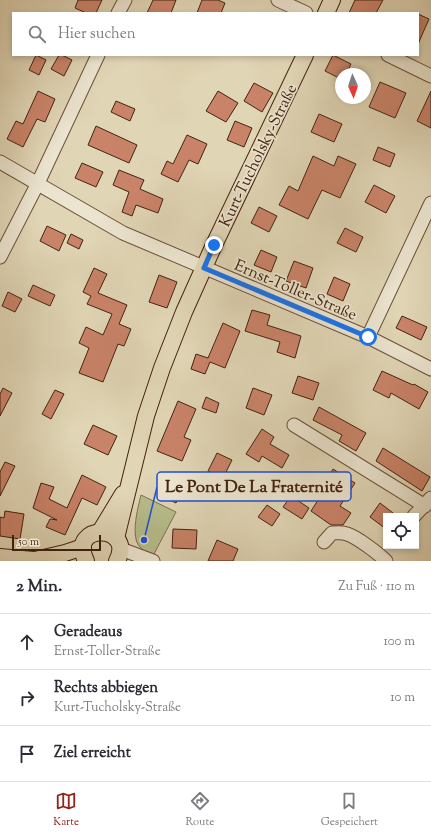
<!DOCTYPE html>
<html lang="de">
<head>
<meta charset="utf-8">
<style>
  body { margin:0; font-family:"Sorts Mill Goudy",serif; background:#f7f7f7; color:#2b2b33 }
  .controls { position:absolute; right:12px; bottom:12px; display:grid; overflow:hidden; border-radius:0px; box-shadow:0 2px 6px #0003 }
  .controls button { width:36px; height:36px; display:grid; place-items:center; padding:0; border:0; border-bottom:1px solid #e1e1e2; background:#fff; color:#2b2b33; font:20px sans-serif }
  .compass { position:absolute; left:335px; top:68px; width:36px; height:36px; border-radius:50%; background:#fff; box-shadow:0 2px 6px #0003; rotate:177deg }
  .scale { position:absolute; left:12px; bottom:10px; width:89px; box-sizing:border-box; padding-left:4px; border:2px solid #44230e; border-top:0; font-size:11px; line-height:14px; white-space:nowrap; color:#44230e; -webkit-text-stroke:3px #ebe4cf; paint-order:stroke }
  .stop { position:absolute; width:12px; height:12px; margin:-9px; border:3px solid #1a73e8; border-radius:50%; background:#fff }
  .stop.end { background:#1a73e8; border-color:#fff; box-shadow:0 1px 4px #0008 }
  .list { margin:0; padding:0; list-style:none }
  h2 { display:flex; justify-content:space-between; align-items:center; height:52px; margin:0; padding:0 16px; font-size:17px }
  h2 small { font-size:13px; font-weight:400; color:#7c7c81 }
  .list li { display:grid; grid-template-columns:26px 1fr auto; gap:12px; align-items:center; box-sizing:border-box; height:56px; padding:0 16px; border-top:1px solid #e1e1e2 }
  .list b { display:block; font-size:15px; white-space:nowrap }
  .list p { margin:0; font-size:13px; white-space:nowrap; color:#7c7c81 }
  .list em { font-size:13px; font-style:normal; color:#7c7c81 }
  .icon { flex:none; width:22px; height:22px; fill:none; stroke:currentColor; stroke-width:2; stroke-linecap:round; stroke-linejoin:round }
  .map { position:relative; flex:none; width:431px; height:561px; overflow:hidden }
  .search { position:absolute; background:#fff; box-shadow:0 2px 6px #0003; left:12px; right:12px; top:12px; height:44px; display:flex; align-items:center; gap:10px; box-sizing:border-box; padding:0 14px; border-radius:0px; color:#7c7c81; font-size:15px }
  .sheet { height:220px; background:#fff }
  nav { display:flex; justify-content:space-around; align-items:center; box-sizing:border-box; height:56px; border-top:1px solid #e1e1e2; background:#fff; font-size:11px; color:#7c7c81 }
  nav a { display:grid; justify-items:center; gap:2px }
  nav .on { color:#8f2418 }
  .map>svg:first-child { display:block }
  .green { fill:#b6bc8b; stroke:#7d704c }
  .building { fill:#c98369; stroke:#44230e }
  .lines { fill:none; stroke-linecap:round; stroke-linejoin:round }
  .minor-casing { stroke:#6b5038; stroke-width:15 }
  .major-casing { stroke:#44230e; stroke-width:18 }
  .minor { stroke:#ebe4cf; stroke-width:13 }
  .major { stroke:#e0d5b5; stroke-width:16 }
  .route { stroke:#1a73e8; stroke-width:5 }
  .labels { text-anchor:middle; stroke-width:3.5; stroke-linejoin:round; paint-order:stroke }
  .street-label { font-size:16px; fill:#44230e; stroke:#ebe4cf }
  .leader { fill:none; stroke:#1d4ed8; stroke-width:1.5 }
  .callout-dot { fill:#1d4ed8; stroke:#ebe4cf; stroke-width:1.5 }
  .callout { fill:#ebe4cf; stroke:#1d4ed8; stroke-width:1.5 }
  .callout-label { font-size:17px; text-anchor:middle; font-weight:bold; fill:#44230e }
</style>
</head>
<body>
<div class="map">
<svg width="431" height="561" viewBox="0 0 431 561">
  <rect width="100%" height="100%" fill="#e0d5b5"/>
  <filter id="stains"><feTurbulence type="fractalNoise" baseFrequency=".005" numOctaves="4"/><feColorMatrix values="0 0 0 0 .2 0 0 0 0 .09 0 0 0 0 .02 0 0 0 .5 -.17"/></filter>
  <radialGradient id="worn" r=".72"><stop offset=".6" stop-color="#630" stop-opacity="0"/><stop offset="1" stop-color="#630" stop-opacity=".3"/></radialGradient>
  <!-- green -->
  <path class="green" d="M141 495 176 512 154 554C149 553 143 551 140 547 130 537 138 507 141 495Z"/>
  <!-- building -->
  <g class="building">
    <polygon points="78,0 102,0 96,13 86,13 75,8"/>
    <polygon points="153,0 176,0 171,13 147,13"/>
    <polygon points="202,0 218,0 225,3 221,13 197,13"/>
    <polygon points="355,0 383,0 376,13 349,13"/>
    <polygon points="418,14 429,19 418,44"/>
    <polygon points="36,55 46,60 39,75 29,70"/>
    <polygon points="59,55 62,55 72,60 64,76 51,69"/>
    <polygon points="333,55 351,64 346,74 341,74 341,79 325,71"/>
    <polygon points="380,82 406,93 395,118 369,107"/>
    <polygon points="254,83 273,93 262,112 244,101"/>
    <polygon points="38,91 55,99 45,122 37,119 23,147 7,139 16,121 23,124"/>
    <polygon points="218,91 238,103 226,122 206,111"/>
    <polygon points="431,91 431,128 417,121"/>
    <polygon points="116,101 135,109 130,121 111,112"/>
    <polygon points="319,114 342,124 334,142 311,132"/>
    <polygon points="235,121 252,128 244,147 227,140"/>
    <polygon points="96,126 137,145 129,163 88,145"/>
    <polygon points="187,135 207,144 198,164 189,160 178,182 161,174 167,161 173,164"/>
    <polygon points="378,147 395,154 390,167 373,160"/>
    <polygon points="313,156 334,166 338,156 356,164 340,198 322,190 308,219 279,205 289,186 298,191"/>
    <polygon points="82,163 103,172 96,187 75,178"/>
    <polygon points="119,170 144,180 140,189 163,199 158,213 136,205 132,216 122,212 129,192 113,185"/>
    <polygon points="374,185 395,196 386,213 365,202"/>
    <polygon points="259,207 277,216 269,232 251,223"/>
    <polygon points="47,226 66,235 59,251 40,241"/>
    <polygon points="345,228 363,237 356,252 337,243"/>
    <polygon points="71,234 83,240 79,249 67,243"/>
    <polygon points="261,250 277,257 271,272 254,265"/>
    <polygon points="294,261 313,268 306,288 286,281"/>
    <polygon points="94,268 107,274 98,293 127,305 119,324 131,329 124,346 118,344 103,382 79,373 89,348 79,343 86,327 103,335 112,314 87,304 91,296 83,292"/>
    <polygon points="159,275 177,282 167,308 149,302"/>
    <polygon points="334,277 350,284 343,301 327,294"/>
    <polygon points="33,285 55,295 50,306 28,296"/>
    <polygon points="8,292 22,299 15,312 2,306"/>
    <polygon points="252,310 270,315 267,325 301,336 295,358 277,352 280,342 245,331"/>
    <polygon points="402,316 427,327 421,340 396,328"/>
    <polygon points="223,323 240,331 225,368 210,362 205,374 191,369 196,354 208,358"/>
    <polygon points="382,371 413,385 414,384 428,392 419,409 391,393 389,398 373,390"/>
    <polygon points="298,376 319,383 313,400 292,393"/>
    <polygon points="3,388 12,393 0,416 0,394"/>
    <polygon points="253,388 272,395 264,415 246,408"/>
    <polygon points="55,390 64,394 51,419 42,414"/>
    <polygon points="206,397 219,403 216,413 202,408"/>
    <polygon points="178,401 196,409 184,437 191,440 182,461 157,451"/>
    <polygon points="319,407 366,433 356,451 339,441 342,435 313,420"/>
    <polygon points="93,425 117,436 108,455 84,444"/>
    <polygon points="262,429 274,437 270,444 289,455 282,468 262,456 259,462 246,454"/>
    <polygon points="383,448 430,477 422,491 376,461"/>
    <polygon points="217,453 232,460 223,478 208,471"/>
    <polygon points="5,462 15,466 0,496 0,472"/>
    <polygon points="333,469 355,483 340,506 351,513 343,525 331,525 311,511 329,483 326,481"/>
    <polygon points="82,475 106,487 97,505 82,498 65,535 46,527 50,519 57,520 33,508 41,483 54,487 49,499 67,508"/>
    <polygon points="166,477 184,486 176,503 158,494"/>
    <polygon points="291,496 309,508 302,519 283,507"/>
    <polygon points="380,503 397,516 386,516 386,529 370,517"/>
    <polygon points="267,505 280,514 272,526 258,517"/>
    <polygon points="5,511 24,514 20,539 0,536 0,517 4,518"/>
    <polygon points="173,529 197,530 196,549 172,548"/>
    <polygon points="217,540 238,549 233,561 208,561"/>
  </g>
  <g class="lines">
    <!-- minor casing -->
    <g class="minor-casing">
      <g id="minor">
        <polyline points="278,0 306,13"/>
        <polyline points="118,13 125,0"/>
        <polyline points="388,55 431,76"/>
        <polyline points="0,162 123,233 368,337 431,369"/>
        <polyline points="0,257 38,183 98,55"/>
        <polyline points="368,337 431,203"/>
        <polyline points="294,425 425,506"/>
        <polyline points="414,516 431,498"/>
        <path d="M324 542 332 533C337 533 342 532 347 534 357 537 379 554 386 561"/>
        <polyline points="121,549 153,561"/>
      </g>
    </g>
    <!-- major casing -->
    <g class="major-casing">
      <g id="major">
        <polyline points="326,13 332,0"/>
        <polyline points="100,532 123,494"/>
        <polyline points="116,538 146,416 162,368 184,312 214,245 305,55"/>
        <polyline points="0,557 44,561"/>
        <polyline points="35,560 65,553 83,547"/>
        <path d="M86 561C67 522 136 524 117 561"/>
      </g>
    </g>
    <!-- minor -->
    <use href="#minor" class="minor"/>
    <!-- major -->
    <use href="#major" class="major"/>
  </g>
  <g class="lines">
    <!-- route -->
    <polyline class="route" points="214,245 204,268 368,337"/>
  </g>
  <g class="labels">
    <!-- street labels -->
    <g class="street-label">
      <text transform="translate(257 155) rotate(-64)" y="6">Kurt-Tucholsky-Straße</text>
      <text transform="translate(296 289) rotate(23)" y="6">Ernst-Toller-Straße</text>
    </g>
  </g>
  <!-- callouts -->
  <path class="leader" d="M144 540L157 487"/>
  <circle class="callout-dot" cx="144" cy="540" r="4"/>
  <rect class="callout" x="157" y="472" width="194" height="29" rx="4"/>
  <g class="callout-label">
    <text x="254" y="492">Le Pont De La Fraternité</text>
  </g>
  <rect width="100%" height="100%" filter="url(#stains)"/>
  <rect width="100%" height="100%" fill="url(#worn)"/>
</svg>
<div class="controls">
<button><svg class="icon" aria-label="locate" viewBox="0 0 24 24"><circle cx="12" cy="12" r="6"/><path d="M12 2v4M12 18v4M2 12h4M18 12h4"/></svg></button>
</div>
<svg class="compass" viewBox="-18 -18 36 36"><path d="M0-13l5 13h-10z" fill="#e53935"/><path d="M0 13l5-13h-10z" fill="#7c7c81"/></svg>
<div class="scale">50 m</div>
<div class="stop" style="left:368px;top:337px"></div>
<div class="stop end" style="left:214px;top:245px"></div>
<div class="search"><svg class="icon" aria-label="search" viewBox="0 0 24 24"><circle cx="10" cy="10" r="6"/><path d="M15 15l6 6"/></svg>Hier suchen</div>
</div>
<section class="sheet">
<h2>2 Min.<small>Zu Fuß · 110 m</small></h2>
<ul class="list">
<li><svg class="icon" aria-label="ahead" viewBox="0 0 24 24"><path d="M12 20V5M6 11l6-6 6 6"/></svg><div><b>Geradeaus</b><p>Ernst-Toller-Straße</p></div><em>100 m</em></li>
<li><svg class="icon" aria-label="right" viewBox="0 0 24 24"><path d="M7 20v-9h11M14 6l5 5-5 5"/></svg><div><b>Rechts abbiegen</b><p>Kurt-Tucholsky-Straße</p></div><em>10 m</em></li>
<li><svg class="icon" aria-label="arrive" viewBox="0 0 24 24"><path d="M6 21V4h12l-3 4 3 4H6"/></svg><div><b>Ziel erreicht</b></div></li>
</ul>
</section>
<nav>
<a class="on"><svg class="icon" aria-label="map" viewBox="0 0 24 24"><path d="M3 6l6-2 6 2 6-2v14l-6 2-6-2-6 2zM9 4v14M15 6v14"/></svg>Karte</a>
<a><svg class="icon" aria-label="directions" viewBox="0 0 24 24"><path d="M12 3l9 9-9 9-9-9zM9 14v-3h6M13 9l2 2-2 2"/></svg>Route</a>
<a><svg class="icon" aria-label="saved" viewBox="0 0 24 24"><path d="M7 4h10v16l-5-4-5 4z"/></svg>Gespeichert</a>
</nav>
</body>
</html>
